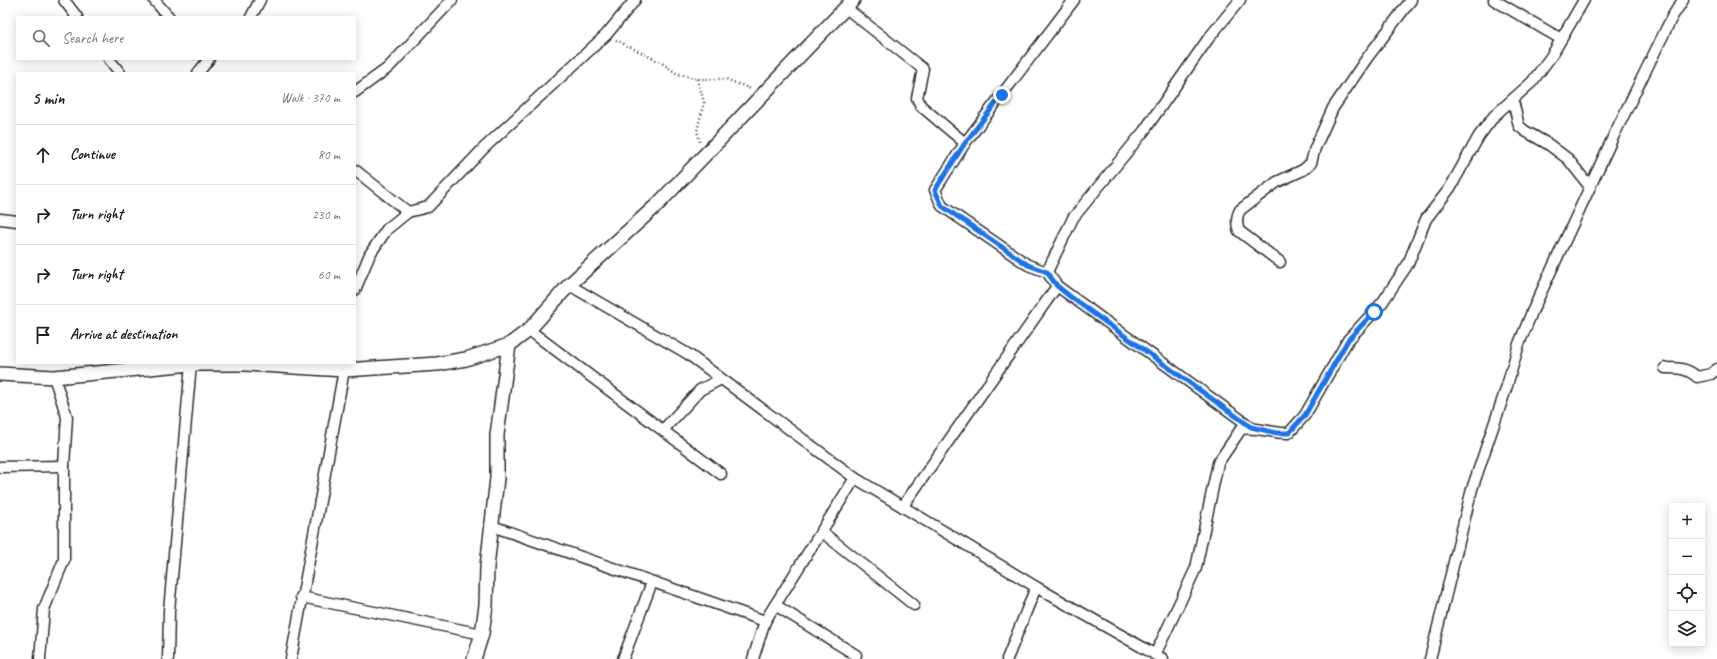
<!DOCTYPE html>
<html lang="en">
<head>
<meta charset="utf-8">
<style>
  body { margin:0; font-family:Caveat,sans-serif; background:#f2f2f2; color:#222 }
  .controls { position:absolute; right:12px; bottom:12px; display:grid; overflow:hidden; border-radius:0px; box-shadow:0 2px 10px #0003 }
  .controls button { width:36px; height:36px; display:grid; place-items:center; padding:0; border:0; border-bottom:1px solid #e0e0e0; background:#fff; color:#222; font:20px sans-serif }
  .stop { position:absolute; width:12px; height:12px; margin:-9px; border:3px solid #1a73e8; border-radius:50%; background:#fff }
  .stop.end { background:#1a73e8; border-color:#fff; box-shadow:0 1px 4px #0008 }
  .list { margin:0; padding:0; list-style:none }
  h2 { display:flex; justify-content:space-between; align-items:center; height:52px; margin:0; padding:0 16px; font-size:17px }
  h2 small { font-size:13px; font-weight:400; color:#767676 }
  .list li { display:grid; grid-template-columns:26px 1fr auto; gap:12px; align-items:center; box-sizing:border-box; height:60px; padding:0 16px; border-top:1px solid #e0e0e0 }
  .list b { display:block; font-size:15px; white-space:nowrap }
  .list em { font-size:13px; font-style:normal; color:#767676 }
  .icon { flex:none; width:22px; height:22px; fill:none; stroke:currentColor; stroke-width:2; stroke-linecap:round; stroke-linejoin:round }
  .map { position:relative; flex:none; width:1717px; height:659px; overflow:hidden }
  .search { position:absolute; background:#fff; box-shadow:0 2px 10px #0003; left:16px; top:16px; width:340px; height:44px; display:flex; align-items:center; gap:10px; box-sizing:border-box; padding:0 14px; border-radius:0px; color:#767676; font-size:15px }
  .panel { position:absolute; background:#fff; box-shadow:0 2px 10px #0003; left:16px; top:72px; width:340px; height:292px; border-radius:0px }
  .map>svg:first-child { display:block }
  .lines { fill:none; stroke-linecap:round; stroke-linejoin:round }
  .minor-casing { stroke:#2b2b2b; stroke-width:13 }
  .tertiary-casing { stroke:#2b2b2b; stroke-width:16 }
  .path { stroke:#2b2b2b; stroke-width:2.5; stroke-dasharray:1 3; stroke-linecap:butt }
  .minor { stroke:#fff; stroke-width:10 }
  .tertiary { stroke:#fff; stroke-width:13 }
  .route { stroke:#1a73e8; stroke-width:5 }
</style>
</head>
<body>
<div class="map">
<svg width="1717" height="659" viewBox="0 0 1717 659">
  <rect width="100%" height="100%" fill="#fff"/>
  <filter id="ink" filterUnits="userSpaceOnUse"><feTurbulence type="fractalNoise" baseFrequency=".025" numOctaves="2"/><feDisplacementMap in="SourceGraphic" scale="8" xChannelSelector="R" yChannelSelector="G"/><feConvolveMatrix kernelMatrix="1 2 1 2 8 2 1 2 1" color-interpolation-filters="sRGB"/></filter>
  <g filter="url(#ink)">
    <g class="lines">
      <!-- minor casing -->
      <g class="minor-casing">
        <g id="minor">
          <polyline points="64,0 77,17"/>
          <polyline points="154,0 169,17"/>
          <polyline points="1494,0 1561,39"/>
          <polyline points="846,8 923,69 917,98 921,106 965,143"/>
          <polyline points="251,17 260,0"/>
          <polyline points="109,59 120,73"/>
          <polyline points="198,73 209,59"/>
          <polyline points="355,92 388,68 452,0"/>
          <polyline points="1513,101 1519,126 1525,131 1548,144 1568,159 1590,187"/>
          <polyline points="355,170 408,212"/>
          <polyline points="1,219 17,221"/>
          <path d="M1280 262 1239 231C1236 223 1236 217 1240 210L1277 182 1303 170 1311 163 1315 148 1333 108 1367 58 1411 0"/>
          <polyline points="1047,272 1073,218 1144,131 1208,39 1240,0"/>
          <polyline points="569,285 688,354 855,478 1036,587 1163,659"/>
          <polyline points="1057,286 1251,427"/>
          <polyline points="355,290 370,254 387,229 408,212 428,207 484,148 606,35 635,0"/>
          <polyline points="529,330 721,474"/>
          <path d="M1665 368C1678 368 1687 368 1697 377L1711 374 1717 369"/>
          <polyline points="663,430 700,390 721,379"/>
          <polyline points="0,467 64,466"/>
          <polyline points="903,506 1057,286 1047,272 1028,265 942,206 935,190 965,143 1074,0"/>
          <polyline points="492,526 765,621"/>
          <polyline points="822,532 914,605"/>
          <polyline points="301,597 482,634"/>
          <polyline points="775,605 856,655"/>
          <path d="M1155 655 1196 568 1218 463 1241 429C1257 426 1272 434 1289 433L1305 415 1348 340 1382 303 1408 264 1426 219 1450 188 1479 136 1494 116 1532 82 1552 55 1584 0"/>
          <polyline points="40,659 44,609 64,560 64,466 67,417 54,377"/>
          <polyline points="168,659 169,611 191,364"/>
          <polyline points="291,659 344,370"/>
          <polyline points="623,659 652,582"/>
          <polyline points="753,659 765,621 855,478"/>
          <polyline points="1007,659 1036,587"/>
          <polyline points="1430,659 1472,489 1506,389 1519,344 1532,312 1614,135 1672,17 1683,0"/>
        </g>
      </g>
      <!-- tertiary casing -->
      <g class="tertiary-casing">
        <g id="tertiary">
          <polyline points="0,374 54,377 191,364 247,364 344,370 437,364 466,359 509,345 529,330 569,285 658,204 853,0"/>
          <polyline points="474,659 482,634 486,605 487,567 497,478 497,435 509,345"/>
        </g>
      </g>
      <!-- path -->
      <g class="path">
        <polyline points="616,40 662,63 676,73 697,79 726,79 751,89"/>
        <polyline points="697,79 704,102 697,131 700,143"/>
      </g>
      <!-- minor -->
      <use href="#minor" class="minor"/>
      <!-- tertiary -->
      <use href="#tertiary" class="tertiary"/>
    </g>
  </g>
  <g class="lines" filter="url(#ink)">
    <!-- route -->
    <polyline class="route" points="1002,95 965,143 935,190 942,206 1028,265 1047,272 1057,286 1072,298 1251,427 1277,433 1289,433 1305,415 1348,340 1374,312"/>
  </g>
</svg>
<div class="controls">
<button>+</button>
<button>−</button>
<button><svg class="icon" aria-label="locate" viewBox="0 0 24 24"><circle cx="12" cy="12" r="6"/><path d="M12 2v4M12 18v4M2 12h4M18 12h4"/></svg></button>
<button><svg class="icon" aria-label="layers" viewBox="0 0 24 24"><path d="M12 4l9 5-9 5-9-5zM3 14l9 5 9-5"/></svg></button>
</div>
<div class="stop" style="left:1374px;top:312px"></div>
<div class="stop end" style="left:1002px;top:95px"></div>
<div class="search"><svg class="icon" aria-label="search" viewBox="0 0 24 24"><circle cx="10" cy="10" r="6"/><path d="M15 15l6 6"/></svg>Search here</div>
<section class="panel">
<h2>5 min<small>Walk · 370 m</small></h2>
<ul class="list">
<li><svg class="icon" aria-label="ahead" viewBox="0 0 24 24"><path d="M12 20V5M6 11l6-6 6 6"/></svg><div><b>Continue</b></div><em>80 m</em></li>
<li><svg class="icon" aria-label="right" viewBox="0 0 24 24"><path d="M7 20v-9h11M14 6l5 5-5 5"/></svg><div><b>Turn right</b></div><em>230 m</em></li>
<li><svg class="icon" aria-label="right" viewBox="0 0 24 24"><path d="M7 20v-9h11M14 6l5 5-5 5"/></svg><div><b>Turn right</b></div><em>60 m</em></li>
<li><svg class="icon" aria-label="arrive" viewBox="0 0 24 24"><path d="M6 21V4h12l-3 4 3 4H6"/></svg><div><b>Arrive at destination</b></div></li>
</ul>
</section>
</div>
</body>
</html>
